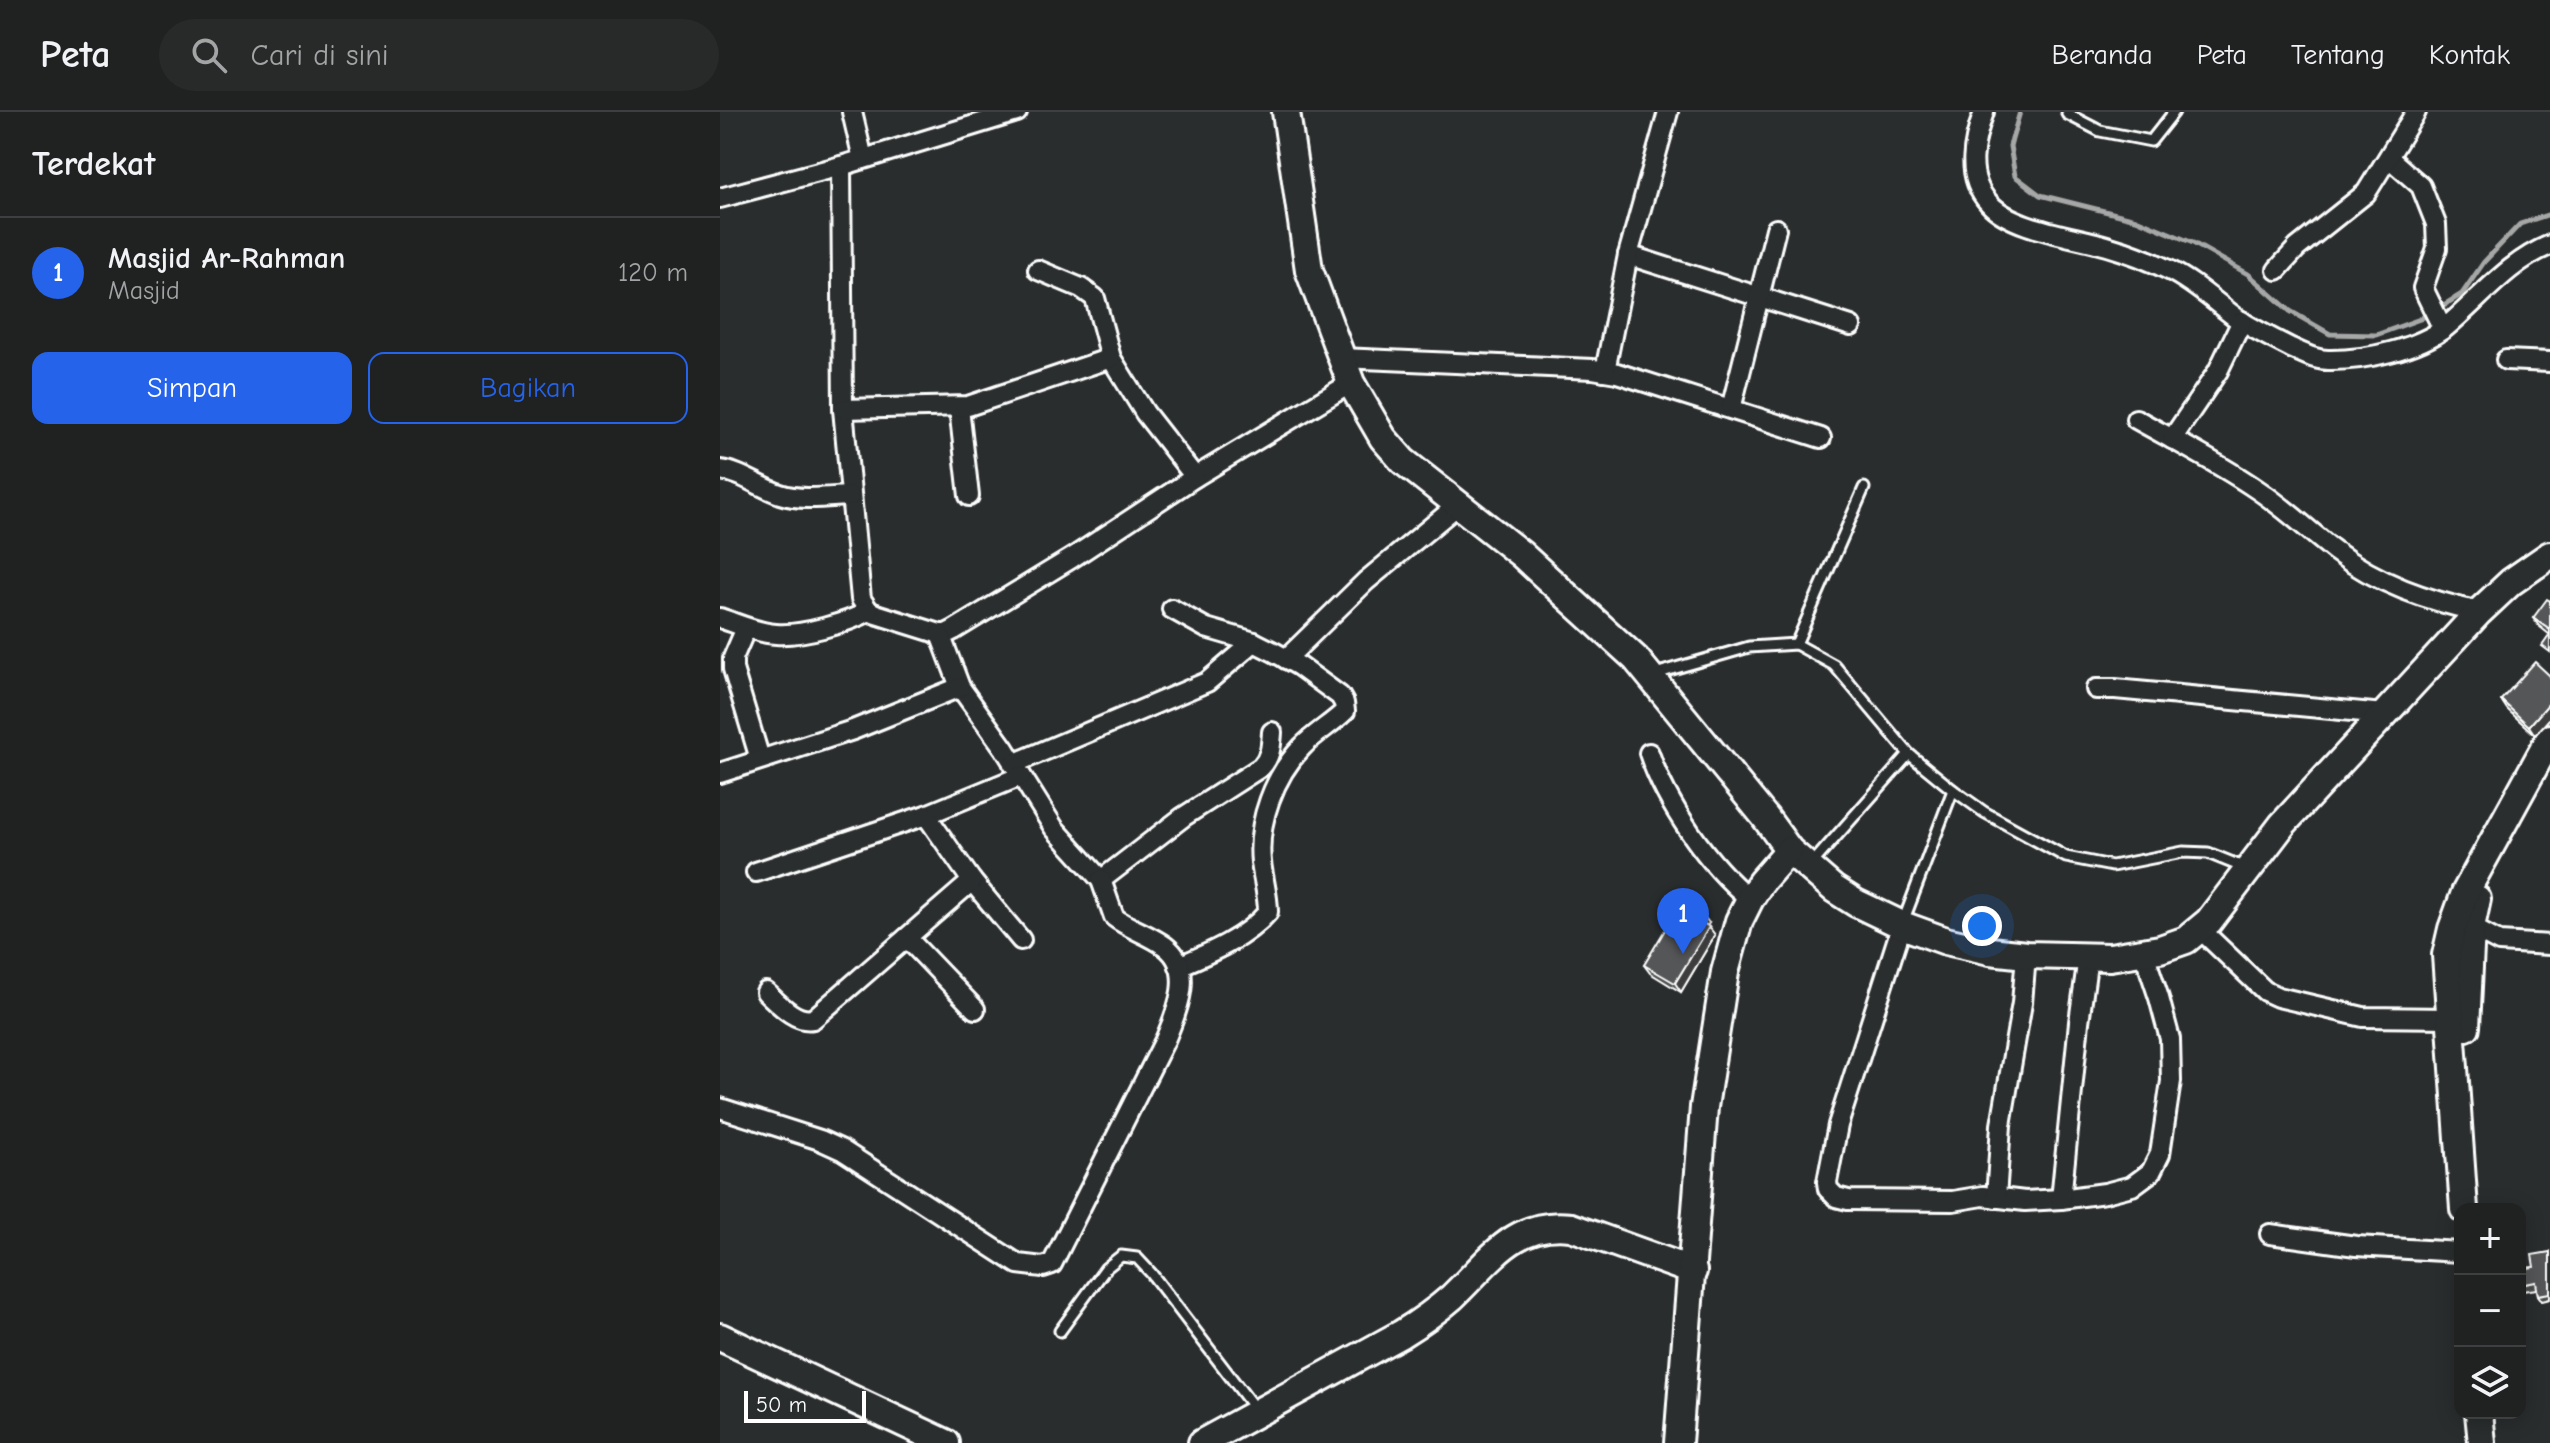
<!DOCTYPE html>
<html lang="id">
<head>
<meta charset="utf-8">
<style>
  body { margin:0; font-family:"Comic Neue",sans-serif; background:#282a2a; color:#f1f3f6 }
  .controls { position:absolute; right:24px; bottom:24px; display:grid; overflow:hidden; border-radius:16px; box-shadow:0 4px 20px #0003 }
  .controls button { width:72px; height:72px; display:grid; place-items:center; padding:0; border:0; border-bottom:2px solid #3d3f40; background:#202222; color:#f1f3f6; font:40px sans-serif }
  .scale { position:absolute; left:24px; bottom:20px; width:122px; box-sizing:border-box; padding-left:8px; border:4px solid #fff; border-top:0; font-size:22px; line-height:28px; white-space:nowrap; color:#fff; -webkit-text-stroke:6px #2a2d2e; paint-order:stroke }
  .you { position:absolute; left:1262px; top:814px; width:28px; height:28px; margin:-20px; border:6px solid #fff; border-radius:50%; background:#1a73e8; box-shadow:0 0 0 12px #1a73e833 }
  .badge { display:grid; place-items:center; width:52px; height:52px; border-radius:50%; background:#2563eb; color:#fff; font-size:26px; font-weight:700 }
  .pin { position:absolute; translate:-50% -66px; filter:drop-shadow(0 2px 4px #0008) }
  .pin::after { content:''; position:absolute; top:42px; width:28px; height:24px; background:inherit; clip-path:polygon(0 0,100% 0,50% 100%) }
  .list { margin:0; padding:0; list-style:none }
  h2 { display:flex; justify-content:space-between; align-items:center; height:104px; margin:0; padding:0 32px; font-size:34px }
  h2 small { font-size:26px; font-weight:400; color:#a2a4a5 }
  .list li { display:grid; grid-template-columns:52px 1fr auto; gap:24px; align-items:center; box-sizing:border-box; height:112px; padding:0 32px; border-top:2px solid #3d3f40 }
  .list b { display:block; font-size:30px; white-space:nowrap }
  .list p { margin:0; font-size:26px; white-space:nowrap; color:#a2a4a5 }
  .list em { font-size:26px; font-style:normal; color:#a2a4a5 }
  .actions { display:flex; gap:16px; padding:24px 32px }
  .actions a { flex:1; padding:18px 0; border:2px solid #2563eb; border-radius:16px; text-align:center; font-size:28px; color:#2563eb }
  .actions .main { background:#2563eb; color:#fff }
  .icon { flex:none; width:44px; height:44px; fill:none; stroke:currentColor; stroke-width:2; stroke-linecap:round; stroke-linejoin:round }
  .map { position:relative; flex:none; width:1830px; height:1331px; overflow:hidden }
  header { display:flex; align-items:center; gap:48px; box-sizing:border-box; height:112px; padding:0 40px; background:#202222; border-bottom:2px solid #3d3f40 }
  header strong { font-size:38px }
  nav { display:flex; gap:44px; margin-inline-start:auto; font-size:28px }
  .search { width:560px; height:72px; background:#282a2a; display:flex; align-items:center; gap:20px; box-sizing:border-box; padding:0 28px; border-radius:44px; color:#a2a4a5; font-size:30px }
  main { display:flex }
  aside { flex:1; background:#202222 }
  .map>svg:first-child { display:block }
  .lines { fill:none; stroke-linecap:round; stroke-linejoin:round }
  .stream { stroke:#a6a7a7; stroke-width:5 }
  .lane-casing { stroke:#fff; stroke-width:15 }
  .street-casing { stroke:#fff; stroke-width:24 }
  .secondary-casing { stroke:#fff; stroke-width:32 }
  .lane { stroke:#2a2d2e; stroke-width:9 }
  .street { stroke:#2a2d2e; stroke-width:18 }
  .secondary { stroke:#2a2d2e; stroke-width:26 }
  .wall { fill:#494b4c; stroke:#fff; stroke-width:2 }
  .shaded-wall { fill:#3c3d3e; stroke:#fff; stroke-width:2 }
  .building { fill:#555758; stroke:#fff; stroke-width:2 }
</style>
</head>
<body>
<header>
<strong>Peta</strong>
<div class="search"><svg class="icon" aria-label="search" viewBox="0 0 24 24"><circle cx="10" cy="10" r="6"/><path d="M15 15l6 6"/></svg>Cari di sini</div>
<nav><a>Beranda</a><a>Peta</a><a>Tentang</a><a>Kontak</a></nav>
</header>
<main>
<aside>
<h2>Terdekat<small></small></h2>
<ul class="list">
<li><span class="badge">1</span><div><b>Masjid Ar-Rahman</b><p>Masjid</p></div><em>120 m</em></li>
</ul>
<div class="actions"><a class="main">Simpan</a><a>Bagikan</a></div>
</aside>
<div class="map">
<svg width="1830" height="1331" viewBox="0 0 1830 1331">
  <rect width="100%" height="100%" fill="#2a2d2e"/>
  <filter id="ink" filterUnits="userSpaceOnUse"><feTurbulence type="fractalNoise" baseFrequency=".0125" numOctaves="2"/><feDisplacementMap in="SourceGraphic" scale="16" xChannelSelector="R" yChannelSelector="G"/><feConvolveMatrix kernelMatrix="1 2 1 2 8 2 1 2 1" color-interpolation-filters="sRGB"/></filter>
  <g filter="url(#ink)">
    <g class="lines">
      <!-- stream -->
      <g class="stream">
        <polyline points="1300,0 1290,34 1295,64 1320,83 1416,107 1473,131 1528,162 1570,199 1610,222 1656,223 1700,207 1710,201"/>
        <polyline points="1719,196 1742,182 1764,150 1800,112 1830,102"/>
      </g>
      <!-- lane casing -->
      <g class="lane-casing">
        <g id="lane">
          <polyline points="1347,2 1380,19 1431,29 1454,0"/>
          <polyline points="1076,532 1144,376"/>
          <polyline points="935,562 1029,535 1076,532 1114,553 1189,642 1233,678 1264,700 1346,745 1392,754 1463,740 1488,741 1525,756"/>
          <polyline points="1090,754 1189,642"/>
          <polyline points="1183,810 1233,678"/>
          <polyline points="340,1219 386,1156 401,1144 417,1146 431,1161 535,1297"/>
        </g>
      </g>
      <!-- street casing -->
      <g class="street-casing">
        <g id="street">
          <polyline points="132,0 143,47"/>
          <path d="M1264 0C1253 30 1245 65 1269 91 1292 117 1354 124 1387 134 1408 140 1429 148 1449 158 1474 170 1496 191 1518 207 1535 218 1553 227 1571 236 1584 242 1597 249 1611 248 1646 248 1698 237 1726 215 1760 187 1788 150 1830 133"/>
          <polyline points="1669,46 1701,74 1716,112 1717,136 1703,176 1723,217"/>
          <polyline points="121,54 123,297 141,487 149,499 156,502 220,522 226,522 234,518 352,446 475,365 631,271"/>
          <polyline points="0,86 121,54 297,0"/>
          <polyline points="908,143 1131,214"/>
          <polyline points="318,158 361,176 375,186 391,246 425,301 475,365"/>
          <polyline points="1557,158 1577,136 1646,81 1696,0"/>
          <polyline points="621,246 873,257 897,261 1101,326"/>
          <polyline points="1786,248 1830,250"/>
          <polyline points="885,259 908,143 948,0"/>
          <polyline points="239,296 249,384"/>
          <polyline points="123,297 248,294 391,246"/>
          <polyline points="1011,297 1056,117"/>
          <path d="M1416 307C1457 330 1499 351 1538 378 1565 396 1589 419 1615 439 1658 472 1707 488 1759 500"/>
          <polyline points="1452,327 1498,259 1522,209"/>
          <path d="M0 358C21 360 39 375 60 382 81 389 108 385 130 384"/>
          <path d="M452 497 486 516 534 530 554 540 579 554 620 584 624 591 625 599C612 612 595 621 582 635 554 664 537 710 541 750 543 767 548 783 548 800 526 826 490 841 459 854"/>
          <path d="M0 506C18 512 37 521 56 522 81 524 128 511 149 499"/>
          <polyline points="26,516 13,546 13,557 40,647"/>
          <path d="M220 522 240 575 284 636 334 716 381 768 463 705 541 655C551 644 551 634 552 620"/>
          <polyline points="566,547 646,469 739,392"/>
          <polyline points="1376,577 1395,577 1664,602"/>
          <path d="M929 641C946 692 989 754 1030 787"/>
          <polyline points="293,652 487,570 534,530"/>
          <polyline points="0,661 133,618 240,575"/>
          <polyline points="36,760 206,703 301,664"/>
          <polyline points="252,769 301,828"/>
          <polyline points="1182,813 1118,1013 1107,1070 1108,1077 1116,1085 1128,1088 1233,1089 1263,1084 1305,1089 1341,1087 1385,1081 1412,1074 1431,1060 1440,1042 1451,969 1450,927 1439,886 1424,841"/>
          <polyline points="1751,815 1779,830 1830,833"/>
          <polyline points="1480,817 1545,879 1558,885 1643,905 1731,906"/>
          <polyline points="187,826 255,897"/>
          <path d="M46 880C58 891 76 911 93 907L252 769 206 703"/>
          <path d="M0 996 100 1028 122 1038 298 1152 323 1155 332 1152 445 928C457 900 476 857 445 834 429 822 409 817 394 805L381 768"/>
          <polyline points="1276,1086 1281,1013 1302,891 1306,843"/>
          <polyline points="1341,1087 1359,910 1368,845"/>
          <polyline points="1550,1122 1636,1134 1740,1140"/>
        </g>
      </g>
      <!-- secondary casing -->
      <g class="secondary-casing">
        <g id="secondary">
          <polyline points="566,0 589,158 631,271 663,326 683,349 801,442 916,547 1045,705 1069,738 1114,777 1136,791 1182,813 1226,829 1270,839 1306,843 1390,845 1440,837 1466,828 1489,809 1563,712 1759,500 1791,470 1830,443"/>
          <polyline points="1746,915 1751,815 1757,787"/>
          <polyline points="1744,1097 1726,843 1732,817 1745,781 1830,626"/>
          <polyline points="0,1225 226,1331"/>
          <polyline points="1759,1301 1762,1331"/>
          <path d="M482 1331 681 1222C699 1211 716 1199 732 1185 770 1149 794 1108 851 1115L973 1159"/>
          <polyline points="958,1331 984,995 1005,860 1019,809 1030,787 1041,770 1069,738"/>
        </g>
      </g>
      <!-- lane -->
      <use href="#lane" class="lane"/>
      <!-- street -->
      <use href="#street" class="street"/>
      <!-- secondary -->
      <use href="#secondary" class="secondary"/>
    </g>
    <!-- wall -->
    <g class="wall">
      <polygon points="1830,489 1830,523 1819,514 1813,506"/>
      <polygon points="1830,564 1830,606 1815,623 1787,597 1781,588"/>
      <polygon points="968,802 989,811 987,813 995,823 961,880 930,861 924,853"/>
      <polygon points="1830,1140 1830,1187 1822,1189 1818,1183 1817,1177 1803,1179 1800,1174 1800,1157 1814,1155"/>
    </g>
    <!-- shaded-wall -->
    <g class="shaded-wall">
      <polygon points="1830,590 1830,606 1815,623 1809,614"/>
      <polygon points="982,802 989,811 985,817 979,808"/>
      <polygon points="989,815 995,823 961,880 955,871"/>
    </g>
    <!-- building -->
    <g class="building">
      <polygon points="1827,487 1830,489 1830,518 1813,506"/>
      <polygon points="1829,524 1830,525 1830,540 1822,534"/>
      <polygon points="1815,550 1830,564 1830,590 1809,614 1781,588"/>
      <polygon points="972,795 982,802 979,808 989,815 955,871 924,853 958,796 968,802"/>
      <polygon points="1830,1140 1830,1181 1818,1183 1816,1170 1800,1173 1800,1157 1814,1155 1812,1143"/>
    </g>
  </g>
</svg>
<div class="controls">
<button>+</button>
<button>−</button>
<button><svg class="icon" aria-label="layers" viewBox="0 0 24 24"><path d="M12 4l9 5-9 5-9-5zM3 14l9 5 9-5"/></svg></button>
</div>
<div class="scale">50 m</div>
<div class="you"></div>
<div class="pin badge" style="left:963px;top:842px">1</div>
</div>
</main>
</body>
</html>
